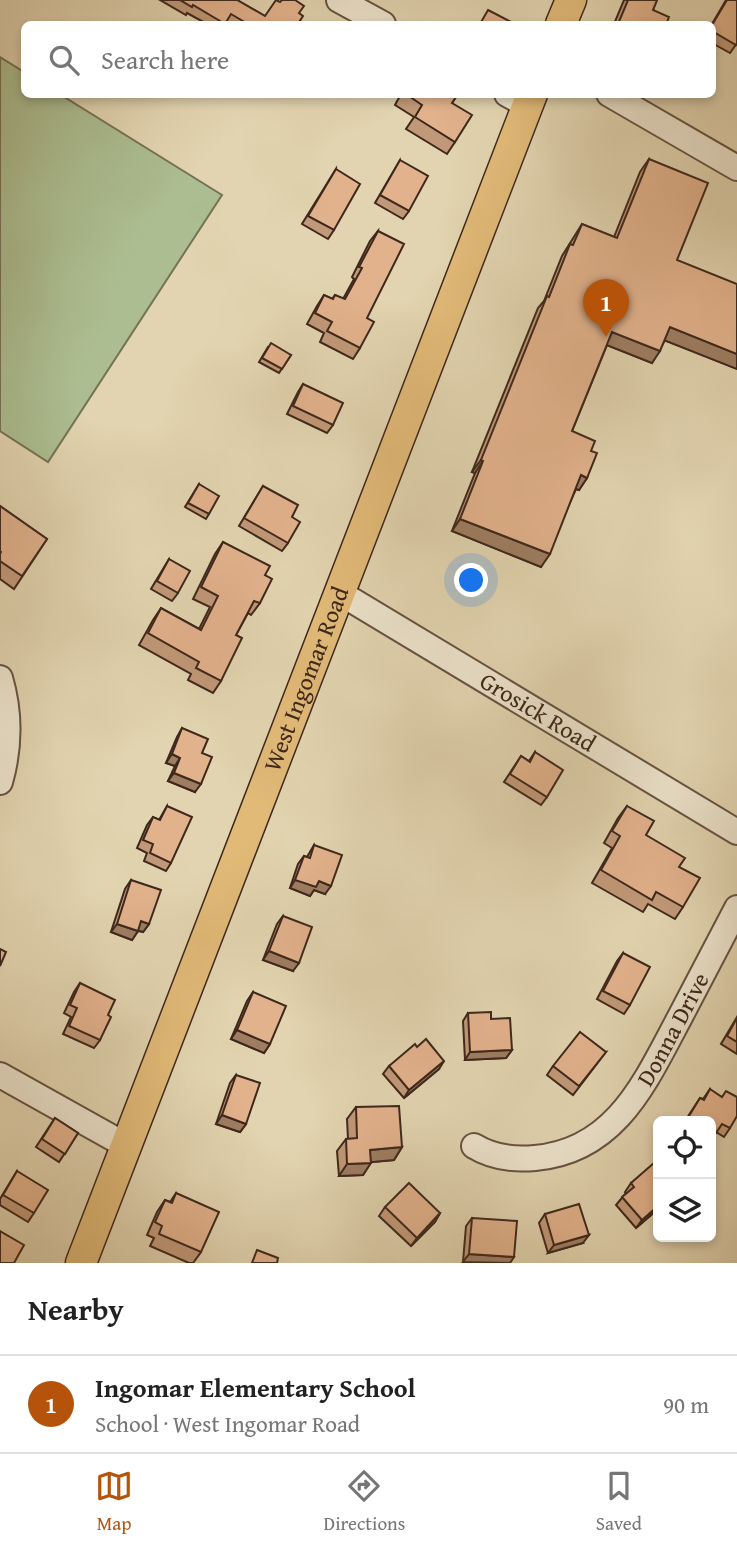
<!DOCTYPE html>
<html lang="en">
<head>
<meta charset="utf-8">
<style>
  body { margin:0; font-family:"Gentium Book Plus",serif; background:#f2f2f2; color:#222 }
  .controls { position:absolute; right:21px; bottom:21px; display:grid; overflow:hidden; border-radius:10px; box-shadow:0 4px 10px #0003 }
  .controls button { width:63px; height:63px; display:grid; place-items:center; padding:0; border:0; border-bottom:2px solid #e0e0e0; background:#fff; color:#222; font:35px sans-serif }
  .you { position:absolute; left:472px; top:581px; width:24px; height:24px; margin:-18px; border:5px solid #fff; border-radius:50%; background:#1a73e8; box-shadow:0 0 0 10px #1a73e833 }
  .badge { display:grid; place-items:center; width:46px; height:46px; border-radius:50%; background:#b45309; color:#fff; font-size:23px; font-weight:700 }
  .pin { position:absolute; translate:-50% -58px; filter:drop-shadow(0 2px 4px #0008) }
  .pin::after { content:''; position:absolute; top:37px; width:24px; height:21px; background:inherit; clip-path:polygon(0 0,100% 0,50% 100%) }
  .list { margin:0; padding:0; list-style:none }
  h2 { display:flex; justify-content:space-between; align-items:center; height:91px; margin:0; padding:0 28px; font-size:30px }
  h2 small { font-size:23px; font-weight:400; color:#767676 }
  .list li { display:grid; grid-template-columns:46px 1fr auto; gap:21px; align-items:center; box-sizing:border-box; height:98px; padding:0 28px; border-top:2px solid #e0e0e0 }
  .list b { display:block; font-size:26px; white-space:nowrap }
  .list p { margin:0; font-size:23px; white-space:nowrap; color:#767676 }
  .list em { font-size:23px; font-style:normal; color:#767676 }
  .icon { flex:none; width:38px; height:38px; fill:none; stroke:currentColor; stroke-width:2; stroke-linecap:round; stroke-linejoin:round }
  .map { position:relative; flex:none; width:737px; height:1263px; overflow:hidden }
  .search { position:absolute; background:#fff; box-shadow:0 4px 10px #0003; left:21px; right:21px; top:21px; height:77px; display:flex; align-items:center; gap:18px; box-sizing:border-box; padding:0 24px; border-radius:10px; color:#767676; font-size:26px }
  .sheet { height:189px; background:#fff }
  nav { display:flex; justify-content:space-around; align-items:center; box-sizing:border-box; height:98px; border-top:2px solid #e0e0e0; background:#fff; font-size:19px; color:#767676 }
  nav a { display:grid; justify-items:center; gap:4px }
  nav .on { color:#b45309 }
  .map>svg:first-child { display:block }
  .green { fill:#acbe91; stroke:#757356; stroke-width:2 }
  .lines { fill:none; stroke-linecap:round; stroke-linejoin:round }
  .minor-casing { stroke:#675341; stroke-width:28 }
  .major-casing { stroke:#3e281c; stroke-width:33 }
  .minor { stroke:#ece3cc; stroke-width:24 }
  .major { stroke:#e1ba78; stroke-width:30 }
  .wall { fill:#c29978; stroke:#3e281c; stroke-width:2 }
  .shaded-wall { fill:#9e7d62; stroke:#3e281c; stroke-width:2 }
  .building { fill:#e2b28c; stroke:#3e281c; stroke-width:2 }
  .labels { text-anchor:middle; stroke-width:5; stroke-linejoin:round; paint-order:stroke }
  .street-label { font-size:24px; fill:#3e281c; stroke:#ece3cc }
</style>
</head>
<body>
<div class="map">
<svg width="737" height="1263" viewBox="0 0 737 1263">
  <rect width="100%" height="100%" fill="#e2d4b0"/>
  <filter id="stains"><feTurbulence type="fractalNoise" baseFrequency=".00286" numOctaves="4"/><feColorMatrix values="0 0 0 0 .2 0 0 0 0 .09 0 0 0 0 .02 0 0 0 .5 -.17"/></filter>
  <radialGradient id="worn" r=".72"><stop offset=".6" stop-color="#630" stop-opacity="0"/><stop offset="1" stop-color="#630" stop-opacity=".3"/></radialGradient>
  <!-- green -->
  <polygon class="green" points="0,57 24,72 24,94 61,95 222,195 48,462 0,431"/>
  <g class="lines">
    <!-- minor casing -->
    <g class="minor-casing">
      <g id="minor">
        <polyline points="339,0 383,24"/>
        <polyline points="507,94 528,106"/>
        <polyline points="609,94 737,168"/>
        <path id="s1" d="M340 593 737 832"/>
        <path d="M0 678C10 712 10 747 0 782"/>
        <polyline points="0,1075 127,1146"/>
        <path id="s2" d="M474 1146C492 1157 514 1160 535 1158 617 1151 646 1080 680 1017 699 981 718 945 737 908"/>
      </g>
    </g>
    <!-- major casing -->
    <g class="major-casing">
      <g id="major">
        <polyline points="561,24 571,0"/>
        <path id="s3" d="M81 1263 532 94"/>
      </g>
    </g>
    <!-- minor -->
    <use href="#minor" class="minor"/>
    <!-- major -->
    <use href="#major" class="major"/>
  </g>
  <!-- wall -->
  <g class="wall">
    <polygon points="160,0 237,0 265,16 299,13 298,24 229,24 226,23 225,24 207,24 187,13 186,15"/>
    <polygon points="624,0 657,0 653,10 667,22 672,24 614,24"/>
    <polygon points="726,0 737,0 737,43 730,53 712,43 712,24"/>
    <polygon points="401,94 458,94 452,103 455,142 447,154 406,129 414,117 395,105"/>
    <polygon points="649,159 677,260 737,369 665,340 652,363 607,345 572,431 591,451 587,478 579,490 576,489 541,567 452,531 475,473 472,472 538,308 544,301 562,256 582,224 614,237 640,172"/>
    <polygon points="400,160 409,211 403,219 375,203"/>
    <polygon points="336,169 334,230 328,239 302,224"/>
    <polygon points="378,231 367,318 360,348 353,359 320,342 324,333 307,324 317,306 324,295 332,299 335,295 343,299 354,279 352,277 370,241"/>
    <polygon points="268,347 291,355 279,373 259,362"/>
    <polygon points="303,384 333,425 327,433 287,414 298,392"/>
    <polygon points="199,484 209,514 206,519 185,507"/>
    <polygon points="263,486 292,517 288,543 282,551 239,526"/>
    <polygon points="0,506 47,539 14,589 0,579"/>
    <polygon points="223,542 265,575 260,603 251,615 248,613 236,635 221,681 213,693 188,680 191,674 139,645 153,620 161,608 199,629 210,607 193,599 215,554"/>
    <polygon points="169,559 178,593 172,601 151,589"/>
    <polygon points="182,728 202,753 195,792 168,781 175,766 166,763 177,737"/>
    <polygon points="535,752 547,797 541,805 504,782 521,756 529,761"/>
    <polygon points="167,806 171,863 166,871 144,861 147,853 137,848 147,825 153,817 159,820"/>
    <polygon points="627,806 646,835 679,867 683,907 675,919 648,904 643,912 592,883 612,848 604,843 618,818"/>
    <polygon points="314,845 325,894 314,890 310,896 290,888 298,864 304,856 307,857"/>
    <polygon points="131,880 149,924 143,932 138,931 132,940 111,932 125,889"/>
    <polygon points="283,916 293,971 263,960 277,924"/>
    <polygon points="623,953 630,1005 624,1014 597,999 617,961"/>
    <polygon points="80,983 108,1015 100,1040 94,1048 63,1034 71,1017 64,1013 74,992"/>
    <polygon points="253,992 270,1044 264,1053 231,1039 247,1001"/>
    <polygon points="468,1013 491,1019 512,1050 506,1058 465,1060 463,1021"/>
    <polygon points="737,1017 737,1054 721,1044"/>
    <polygon points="417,1047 439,1069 404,1098 383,1074 389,1066"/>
    <polygon points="606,1052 573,1095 547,1075 553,1066"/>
    <polygon points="236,1075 246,1124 240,1132 216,1124 230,1083"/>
    <polygon points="710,1089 730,1128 724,1137 716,1132 711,1141 711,1121 685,1121 700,1098 703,1099"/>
    <polygon points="356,1107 402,1147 394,1160 371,1162 363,1175 339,1176 337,1151 346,1139 348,1139 347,1119"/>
    <polygon points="55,1118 78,1133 59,1162 36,1147"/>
    <polygon points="17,1171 34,1213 28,1222 0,1205 0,1199"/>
    <polygon points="631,1183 658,1209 636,1228 616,1205 626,1193 625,1192"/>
    <polygon points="176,1193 201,1252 193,1263 189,1263 150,1246 154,1238 147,1235 157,1212 165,1200 170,1202"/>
    <polygon points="385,1207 440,1213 435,1222 411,1246 379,1216"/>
    <polygon points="545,1214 583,1243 548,1253 539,1223"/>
    <polygon points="472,1218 510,1263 463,1262 466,1226"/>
  </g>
  <!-- shaded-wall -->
  <g class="shaded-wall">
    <polygon points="670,327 737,354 737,369 661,339"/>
    <polygon points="612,332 660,351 652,363 604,344"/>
    <polygon points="481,460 483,461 475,473 472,472"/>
    <polygon points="581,475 587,478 579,490 573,488"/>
    <polygon points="460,519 550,554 541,567 452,531"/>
    <polygon points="172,754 180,758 175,766 166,763"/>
    <polygon points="174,773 201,784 195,792 168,781"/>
    <polygon points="295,880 319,881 331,886 325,894 314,890 310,896 290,888"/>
    <polygon points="141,921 149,924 143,932 136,930"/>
    <polygon points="117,924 138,931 132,940 111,932"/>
    <polygon points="269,951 299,963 293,971 263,960"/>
    <polygon points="237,1030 270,1044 264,1053 231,1039"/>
    <polygon points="512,1050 506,1058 465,1060 470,1052"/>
    <polygon points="444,1061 439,1069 404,1098 409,1090"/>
    <polygon points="222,1115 246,1124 240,1132 216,1124"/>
    <polygon points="402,1147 394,1160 362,1163 370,1150"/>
    <polygon points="371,1163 363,1175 339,1176 347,1164"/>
    <polygon points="658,1206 658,1209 636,1228 642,1220"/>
    <polygon points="440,1213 435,1222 411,1246 417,1238"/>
    <polygon points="589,1235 583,1243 548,1253 554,1245"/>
    <polygon points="469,1254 514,1257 510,1263 463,1262"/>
  </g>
  <!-- building -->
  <g class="building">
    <polygon points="180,0 237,0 265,16 276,0 280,2 282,0 295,0 304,6 299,13 303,16 298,24 248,24 231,14 225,24 193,5 192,7"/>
    <polygon points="628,0 657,0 653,10 669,17 667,22 672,24 618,24"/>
    <polygon points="727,0 737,0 737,43 736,45 712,31 712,25"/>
    <polygon points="488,10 515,24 480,24"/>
    <polygon points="406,94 458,94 452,103 472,115 455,142 415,117 422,105"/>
    <polygon points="649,159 708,183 677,260 737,284 737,354 670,327 660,351 612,332 572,431 595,441 591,451 597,453 587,478 581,475 550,554 460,519 483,461 481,460 547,296 549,297 570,244 573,245 582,224 617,238"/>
    <polygon points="400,160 428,176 409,211 380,195"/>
    <polygon points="336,169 360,184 334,230 308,216"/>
    <polygon points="378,231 404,244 367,318 374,322 360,348 327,331 332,322 315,313 324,295 333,299 335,295 345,299 362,268 359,267"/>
    <polygon points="271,343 291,355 282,369 262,358"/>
    <polygon points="303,384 343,403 333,425 293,406"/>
    <polygon points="199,484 219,496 209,514 188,503"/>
    <polygon points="263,486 298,505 292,517 300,522 288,543 244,518"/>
    <polygon points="0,506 47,539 22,576 0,561 0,554 1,552 0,551"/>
    <polygon points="223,542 270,566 265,575 272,579 260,603 254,601 236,635 242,638 221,681 196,668 199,662 148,633 161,608 201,630 218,596 201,587"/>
    <polygon points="169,559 190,571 178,593 157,581"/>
    <polygon points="182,728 208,739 202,753 212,757 201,784 174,773 180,758 172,754"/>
    <polygon points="535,752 563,770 547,797 510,774 521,756 530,762"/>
    <polygon points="167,806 192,817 171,863 150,853 153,844 143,840 153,817 160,820"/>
    <polygon points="627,806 654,821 646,835 685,858 679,867 700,878 683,907 656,892 652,900 601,870 620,836 612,831"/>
    <polygon points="314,845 342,855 331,886 319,881 316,887 295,880 304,856 310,858"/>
    <polygon points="131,880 161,890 149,924 141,921 138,931 117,924"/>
    <polygon points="283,916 312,927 299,963 269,951"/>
    <polygon points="0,949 6,952 0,966"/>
    <polygon points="623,953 650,967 630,1005 603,991"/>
    <polygon points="80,983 115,1000 108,1015 111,1017 100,1040 69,1026 77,1008 70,1005"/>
    <polygon points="253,992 286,1006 270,1044 237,1030"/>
    <polygon points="491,1012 491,1019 510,1018 512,1050 470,1052 468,1013"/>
    <polygon points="737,1018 737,1042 727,1036"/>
    <polygon points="580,1032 606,1052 579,1086 553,1066"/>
    <polygon points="426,1039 444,1061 409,1090 389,1066 415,1044 417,1047"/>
    <polygon points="236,1075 260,1083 246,1124 222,1115"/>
    <polygon points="710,1089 722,1097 726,1091 737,1097 737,1116 730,1128 722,1124 712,1139 711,1139 711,1121 686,1121 700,1098 704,1100"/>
    <polygon points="399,1106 402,1147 370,1150 371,1163 347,1164 346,1139 357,1138 356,1107"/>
    <polygon points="55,1118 78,1133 65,1154 42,1139"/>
    <polygon points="655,1162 658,1165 658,1206 642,1220 622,1197 634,1187 631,1183"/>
    <polygon points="17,1171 48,1190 34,1213 3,1195"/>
    <polygon points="409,1183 440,1213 417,1238 385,1207"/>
    <polygon points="176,1193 219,1212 201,1252 159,1234 162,1226 155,1222 165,1200 172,1203"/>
    <polygon points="579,1204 589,1235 554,1245 545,1214"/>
    <polygon points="472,1218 517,1221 514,1257 469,1254"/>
    <polygon points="0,1231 24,1245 14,1263 0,1263"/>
    <polygon points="257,1250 278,1258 277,1263 252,1263"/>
  </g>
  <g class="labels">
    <!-- street labels -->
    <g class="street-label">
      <text dy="8" stroke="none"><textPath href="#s3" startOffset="626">West Ingomar Road</textPath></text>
      <text dy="8" stroke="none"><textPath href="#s1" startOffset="231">Grosick Road</textPath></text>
      <text dy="8" stroke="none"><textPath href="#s2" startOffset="262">Donna Drive</textPath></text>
    </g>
  </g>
  <rect width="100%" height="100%" filter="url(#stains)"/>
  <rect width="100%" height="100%" fill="url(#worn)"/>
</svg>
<div class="controls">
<button><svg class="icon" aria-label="locate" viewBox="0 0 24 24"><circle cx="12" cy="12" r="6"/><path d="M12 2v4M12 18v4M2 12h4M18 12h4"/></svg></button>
<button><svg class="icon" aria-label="layers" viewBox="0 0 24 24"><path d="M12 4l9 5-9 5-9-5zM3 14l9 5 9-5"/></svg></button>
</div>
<div class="you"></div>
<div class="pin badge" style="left:606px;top:337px">1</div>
<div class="search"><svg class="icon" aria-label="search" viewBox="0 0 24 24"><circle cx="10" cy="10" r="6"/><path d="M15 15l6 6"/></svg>Search here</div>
</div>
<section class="sheet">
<h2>Nearby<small></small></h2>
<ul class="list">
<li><span class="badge">1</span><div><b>Ingomar Elementary School</b><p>School · West Ingomar Road</p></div><em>90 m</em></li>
</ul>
</section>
<nav>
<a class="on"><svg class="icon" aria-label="map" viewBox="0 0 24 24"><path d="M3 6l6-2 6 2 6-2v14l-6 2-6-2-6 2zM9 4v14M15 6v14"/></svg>Map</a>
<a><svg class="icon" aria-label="directions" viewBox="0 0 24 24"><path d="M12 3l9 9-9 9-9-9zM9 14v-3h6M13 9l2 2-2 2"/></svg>Directions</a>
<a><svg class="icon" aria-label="saved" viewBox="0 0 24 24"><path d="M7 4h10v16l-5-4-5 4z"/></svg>Saved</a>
</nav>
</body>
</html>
